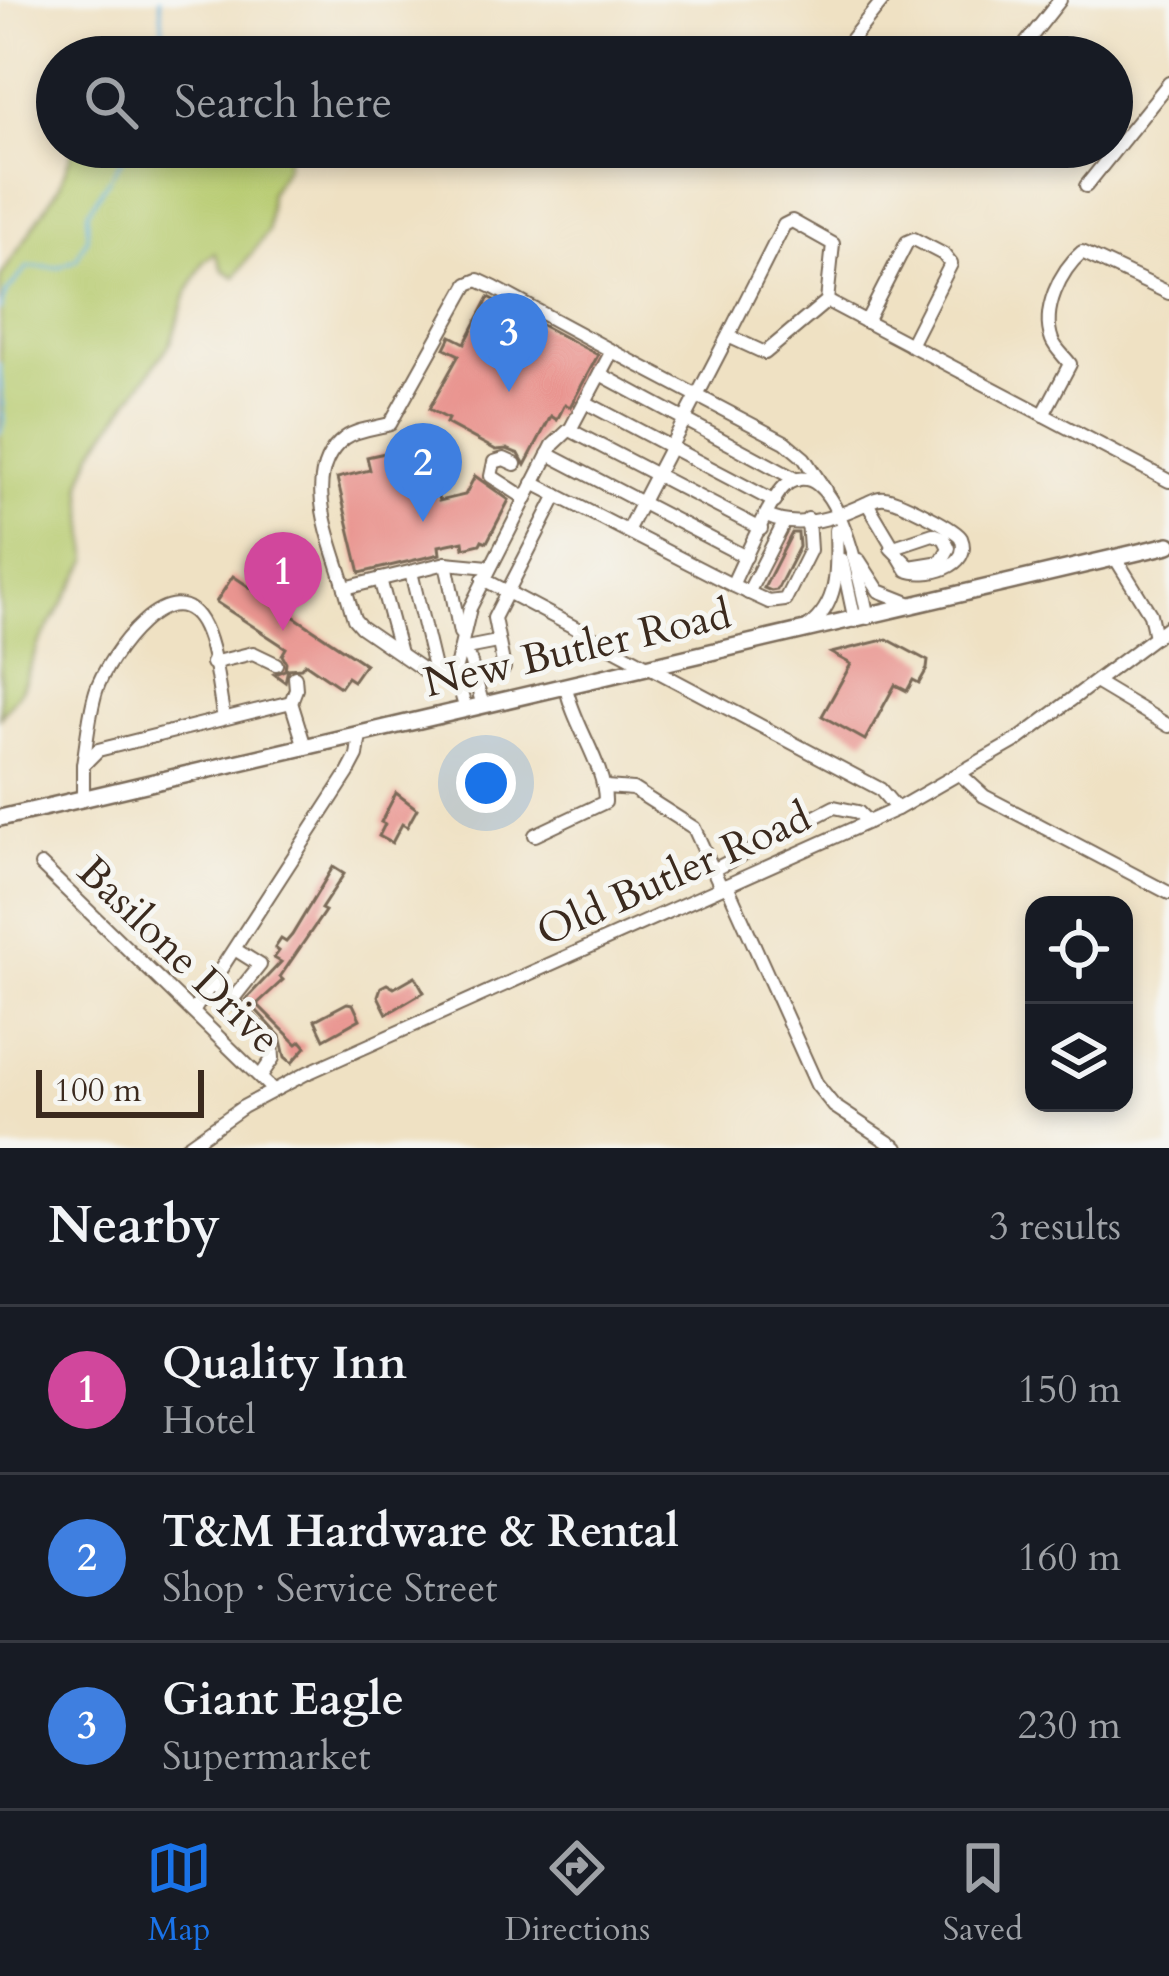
<!DOCTYPE html>
<html lang="en">
<head>
<meta charset="utf-8">
<style>
  body { margin:0; font-family:Cardo,serif; background:#242831; color:#f1f3f6 }
  .controls { position:absolute; right:36px; bottom:36px; display:grid; overflow:hidden; border-radius:24px; box-shadow:0 6px 18px #0003 }
  .controls button { width:108px; height:108px; display:grid; place-items:center; padding:0; border:0; border-bottom:3px solid #363941; background:#171b24; color:#f1f3f6; font:60px sans-serif }
  .scale { position:absolute; left:36px; bottom:30px; width:168px; box-sizing:border-box; padding-left:12px; border:6px solid #3b2a1e; border-top:0; font-size:33px; line-height:42px; white-space:nowrap; color:#3b2a1e; -webkit-text-stroke:9px #f6f6f2; paint-order:stroke }
  .you { position:absolute; left:486px; top:783px; width:42px; height:42px; margin:-30px; border:9px solid #fff; border-radius:50%; background:#1a73e8; box-shadow:0 0 0 18px #1a73e833 }
  .badge { display:grid; place-items:center; width:78px; height:78px; border-radius:50%; background:#1a73e8; color:#fff; font-size:39px; font-weight:700 }
  .pin { position:absolute; translate:-50% -99px; filter:drop-shadow(0 3px 6px #0008) }
  .pin::after { content:''; position:absolute; top:63px; width:42px; height:36px; background:inherit; clip-path:polygon(0 0,100% 0,50% 100%) }
  .list { margin:0; padding:0; list-style:none }
  h2 { display:flex; justify-content:space-between; align-items:center; height:156px; margin:0; padding:0 48px; font-size:51px }
  h2 small { font-size:39px; font-weight:400; color:#9ea1a6 }
  .list li { display:grid; grid-template-columns:78px 1fr auto; gap:36px; align-items:center; box-sizing:border-box; height:168px; padding:0 48px; border-top:3px solid #363941 }
  .list b { display:block; font-size:45px; white-space:nowrap }
  .list p { margin:0; font-size:39px; white-space:nowrap; color:#9ea1a6 }
  .list em { font-size:39px; font-style:normal; color:#9ea1a6 }
  .icon { flex:none; width:66px; height:66px; fill:none; stroke:currentColor; stroke-width:2; stroke-linecap:round; stroke-linejoin:round }
  .map { position:relative; flex:none; width:1169px; height:1148px; overflow:hidden }
  .search { position:absolute; background:#171b24; box-shadow:0 6px 18px #0003; left:36px; right:36px; top:36px; height:132px; display:flex; align-items:center; gap:30px; box-sizing:border-box; padding:0 42px; border-radius:66px; color:#9ea1a6; font-size:45px }
  .sheet { height:660px; background:#171b24 }
  nav { display:flex; justify-content:space-around; align-items:center; box-sizing:border-box; height:168px; border-top:3px solid #363941; background:#171b24; font-size:33px; color:#9ea1a6 }
  nav a { display:grid; justify-items:center; gap:6px }
  nav .on { color:#1a73e8 }
  .map>svg:first-child { display:block }
  .green { fill:#b7cb6f; stroke:#797a46; stroke-width:3 }
  .lines { fill:none; stroke-linecap:round; stroke-linejoin:round }
  .stream { stroke:#62b1dc; stroke-width:3 }
  .building { fill:#e99590 }
  .minor-casing { stroke:#7a6a58; stroke-width:16 }
  .major-casing { stroke:#7a6a58; stroke-width:20 }
  .minor { stroke:#fff; stroke-width:12 }
  .major { stroke:#fff; stroke-width:15 }
  .labels { text-anchor:middle; stroke-width:10; stroke-linejoin:round; paint-order:stroke }
  .street-label { font-size:42px; fill:#3b2a1e; stroke:#f6f6f2 }
</style>
</head>
<body>
<div class="map">
<svg width="1169" height="1148" viewBox="0 0 1169 1148">
  <rect width="100%" height="100%" fill="#f6f6f2"/>
  <filter id="ink" filterUnits="userSpaceOnUse"><feTurbulence type="fractalNoise" baseFrequency=".00833" numOctaves="2"/><feDisplacementMap in="SourceGraphic" scale="24" xChannelSelector="R" yChannelSelector="G"/><feConvolveMatrix kernelMatrix="1 2 1 2 8 2 1 2 1" color-interpolation-filters="sRGB"/></filter>
  <filter id="wash" filterUnits="userSpaceOnUse"><feTurbulence type="fractalNoise" baseFrequency=".004" numOctaves="4" result="noise"/><feDisplacementMap in="SourceGraphic" scale="48" xChannelSelector="R" yChannelSelector="G"/><feGaussianBlur stdDeviation="2.7" result="paint"/><feColorMatrix in="noise" values="0 0 0 0 0 0 0 0 0 0 0 0 0 0 0 0 0 1.4 0 .05"/><feComposite in="paint" operator="in"/></filter>
  <g filter="url(#wash)">
    <rect width="100%" height="100%" fill="#efe1c3"/>
    <!-- green -->
    <polygon class="green" points="74,147 288,147 286,167 270,192 268,231 235,277 223,270 215,253 204,261 187,293 171,342 93,452 82,483 89,560 38,645 21,690 0,717 0,278 59,187"/>
    <g class="lines">
      <!-- stream -->
      <g class="stream">
        <polyline points="160,0 164,40 162,57"/>
        <polyline points="0,309 6,293 28,267 58,267 76,260 87,238 88,211 130,147"/>
        <polyline points="0,364 4,424 0,433"/>
      </g>
    </g>
    <g id="blocks">
      <!-- building -->
      <g class="building">
        <polygon points="489,297 598,355 570,407 565,404 557,420 551,416 525,465 519,454 507,449 496,450 446,423 448,419 429,409 459,355 445,348 451,336 465,343"/>
        <polygon points="425,444 439,501 465,495 475,476 509,500 487,542 482,540 480,544 464,548 463,541 439,546 440,554 360,573 337,478 370,470 367,457"/>
        <polygon points="792,533 798,533 799,547 777,590 771,591 764,588"/>
        <polygon points="233,576 365,664 353,681 347,677 340,687 305,663 301,668 288,669 285,682 274,674 285,670 286,662 282,655 286,648 216,602"/>
        <polygon points="887,639 928,661 927,669 919,683 913,680 907,691 895,685 865,740 822,716 851,664 831,653"/>
        <polygon points="396,793 417,809 407,827 402,824 392,843 379,836 385,824 381,822"/>
        <polygon points="333,867 344,874 321,909 325,911 280,977 283,980 257,1004 297,1044 301,1041 306,1047 292,1063 285,1057 280,1036 246,999 281,962 274,958 279,951 275,948 281,939 286,942 292,935"/>
        <polygon points="415,976 424,992 387,1014 378,996 381,987 387,984 394,988"/>
        <polygon points="347,1003 353,1004 360,1019 324,1039 315,1020"/>
      </g>
    </g>
  </g>
  <g filter="url(#ink)">
    <use href="#blocks" fill-opacity="0" stroke="#7a6a58" stroke-width="3"/>
    <g class="lines">
      <!-- minor casing -->
      <g class="minor-casing">
        <g id="minor">
          <polyline points="842,51 883,0"/>
          <polyline points="1015,57 1060,0"/>
          <polyline points="1086,186 1169,83"/>
          <polyline points="827,301 1169,481"/>
          <polyline points="866,322 907,242 914,239 943,254 951,264 910,345"/>
          <polyline points="600,374 797,480"/>
          <polyline points="585,402 775,502"/>
          <path d="M1043 415 1070 364C1065 357 1055 348 1052 340 1041 310 1060 271 1082 252L1169 293"/>
          <polyline points="570,430 761,529"/>
          <polyline points="548,454 746,557"/>
          <polyline points="515,464 504,459 494,462 491,476 525,498"/>
          <path d="M533 483 732 585C742 565 771 496 786 485 836 447 862 589 868 618"/>
          <path d="M767 516C798 531 838 517 867 503L907 570C926 578 973 567 961 538 957 529 897 499 885 498 877 497 874 500 867 503"/>
          <polyline points="627,531 728,336 765,353 827,301 833,244 792,221 784,225 728,336"/>
          <polygon points="933,534 944,538 949,548 941,562 910,567 891,548"/>
          <polyline points="1116,559 1150,614 1155,637"/>
          <polyline points="842,560 855,621"/>
          <polyline points="859,560 879,591 909,603"/>
          <polyline points="446,563 460,633"/>
          <polyline points="411,572 436,676"/>
          <polyline points="380,579 400,653"/>
          <polyline points="483,579 880,789 897,809"/>
          <polyline points="732,585 769,602 785,600 810,550 808,519"/>
          <path d="M345 588C333 543 298 473 345 438 357 429 376 428 390 424L468 284 478 280 495 288 612 351"/>
          <polyline points="748,593 784,523"/>
          <path d="M808 627C840 603 837 567 836 530"/>
          <polyline points="461,649 470,660 483,706"/>
          <polyline points="461,649 497,642"/>
          <polyline points="212,663 253,653 276,664"/>
          <polyline points="504,668 494,618 557,495"/>
          <polyline points="455,672 428,673 361,627 354,619 345,588 446,563 489,567"/>
          <polyline points="1097,683 1169,726"/>
          <polyline points="291,702 296,689 295,677"/>
          <polyline points="466,710 455,672 470,608 553,445 571,428 612,351 785,442 804,458 825,490"/>
          <path d="M83 765C87 741 89 714 96 691 106 658 174 563 204 627 216 653 218 690 224 718"/>
          <polyline points="960,774 984,796 1169,893"/>
          <polyline points="606,787 633,789 694,828 721,887"/>
          <polyline points="83,799 83,765 98,750 291,702 305,747"/>
          <path d="M535 835 605 802C606 767 573 724 566 687"/>
          <polyline points="41,865 273,1090"/>
          <polyline points="713,870 834,807 858,812 868,822"/>
          <polyline points="727,885 817,1085 834,1106 897,1148"/>
          <polyline points="213,986 232,1000 260,965 236,950"/>
          <polyline points="232,1000 272,1043 273,1058 260,1077"/>
          <polyline points="193,1012 348,773 357,756 360,734"/>
          <polyline points="185,1148 243,1107 307,1073 897,809 1019,739 1169,626"/>
        </g>
      </g>
      <!-- major casing -->
      <g class="major-casing">
        <polyline id="major" points="0,818 1169,545"/>
      </g>
      <!-- minor -->
      <use href="#minor" class="minor"/>
      <!-- major -->
      <use href="#major" class="major"/>
    </g>
  </g>
  <g class="labels">
    <!-- street labels -->
    <g class="street-label">
      <text transform="translate(577 647) rotate(-13)" y="15">New Butler Road</text>
      <text transform="translate(673 873) rotate(-24)" y="15">Old Butler Road</text>
      <text transform="translate(180 954) rotate(44)" y="15">Basilone Drive</text>
    </g>
  </g>
</svg>
<div class="controls">
<button><svg class="icon" aria-label="locate" viewBox="0 0 24 24"><circle cx="12" cy="12" r="6"/><path d="M12 2v4M12 18v4M2 12h4M18 12h4"/></svg></button>
<button><svg class="icon" aria-label="layers" viewBox="0 0 24 24"><path d="M12 4l9 5-9 5-9-5zM3 14l9 5 9-5"/></svg></button>
</div>
<div class="scale">100 m</div>
<div class="you"></div>
<div class="pin badge" style="left:283px;top:631px;background:#d1479c">1</div>
<div class="pin badge" style="left:423px;top:522px;background:#3f7fe0">2</div>
<div class="pin badge" style="left:509px;top:392px;background:#3f7fe0">3</div>
<div class="search"><svg class="icon" aria-label="search" viewBox="0 0 24 24"><circle cx="10" cy="10" r="6"/><path d="M15 15l6 6"/></svg>Search here</div>
</div>
<section class="sheet">
<h2>Nearby<small>3 results</small></h2>
<ul class="list">
<li><span class="badge" style="background:#d1479c">1</span><div><b>Quality Inn</b><p>Hotel</p></div><em>150 m</em></li>
<li><span class="badge" style="background:#3f7fe0">2</span><div><b>T&amp;M Hardware &amp; Rental</b><p>Shop · Service Street</p></div><em>160 m</em></li>
<li><span class="badge" style="background:#3f7fe0">3</span><div><b>Giant Eagle</b><p>Supermarket</p></div><em>230 m</em></li>
</ul>
</section>
<nav>
<a class="on"><svg class="icon" aria-label="map" viewBox="0 0 24 24"><path d="M3 6l6-2 6 2 6-2v14l-6 2-6-2-6 2zM9 4v14M15 6v14"/></svg>Map</a>
<a><svg class="icon" aria-label="directions" viewBox="0 0 24 24"><path d="M12 3l9 9-9 9-9-9zM9 14v-3h6M13 9l2 2-2 2"/></svg>Directions</a>
<a><svg class="icon" aria-label="saved" viewBox="0 0 24 24"><path d="M7 4h10v16l-5-4-5 4z"/></svg>Saved</a>
</nav>
</body>
</html>
